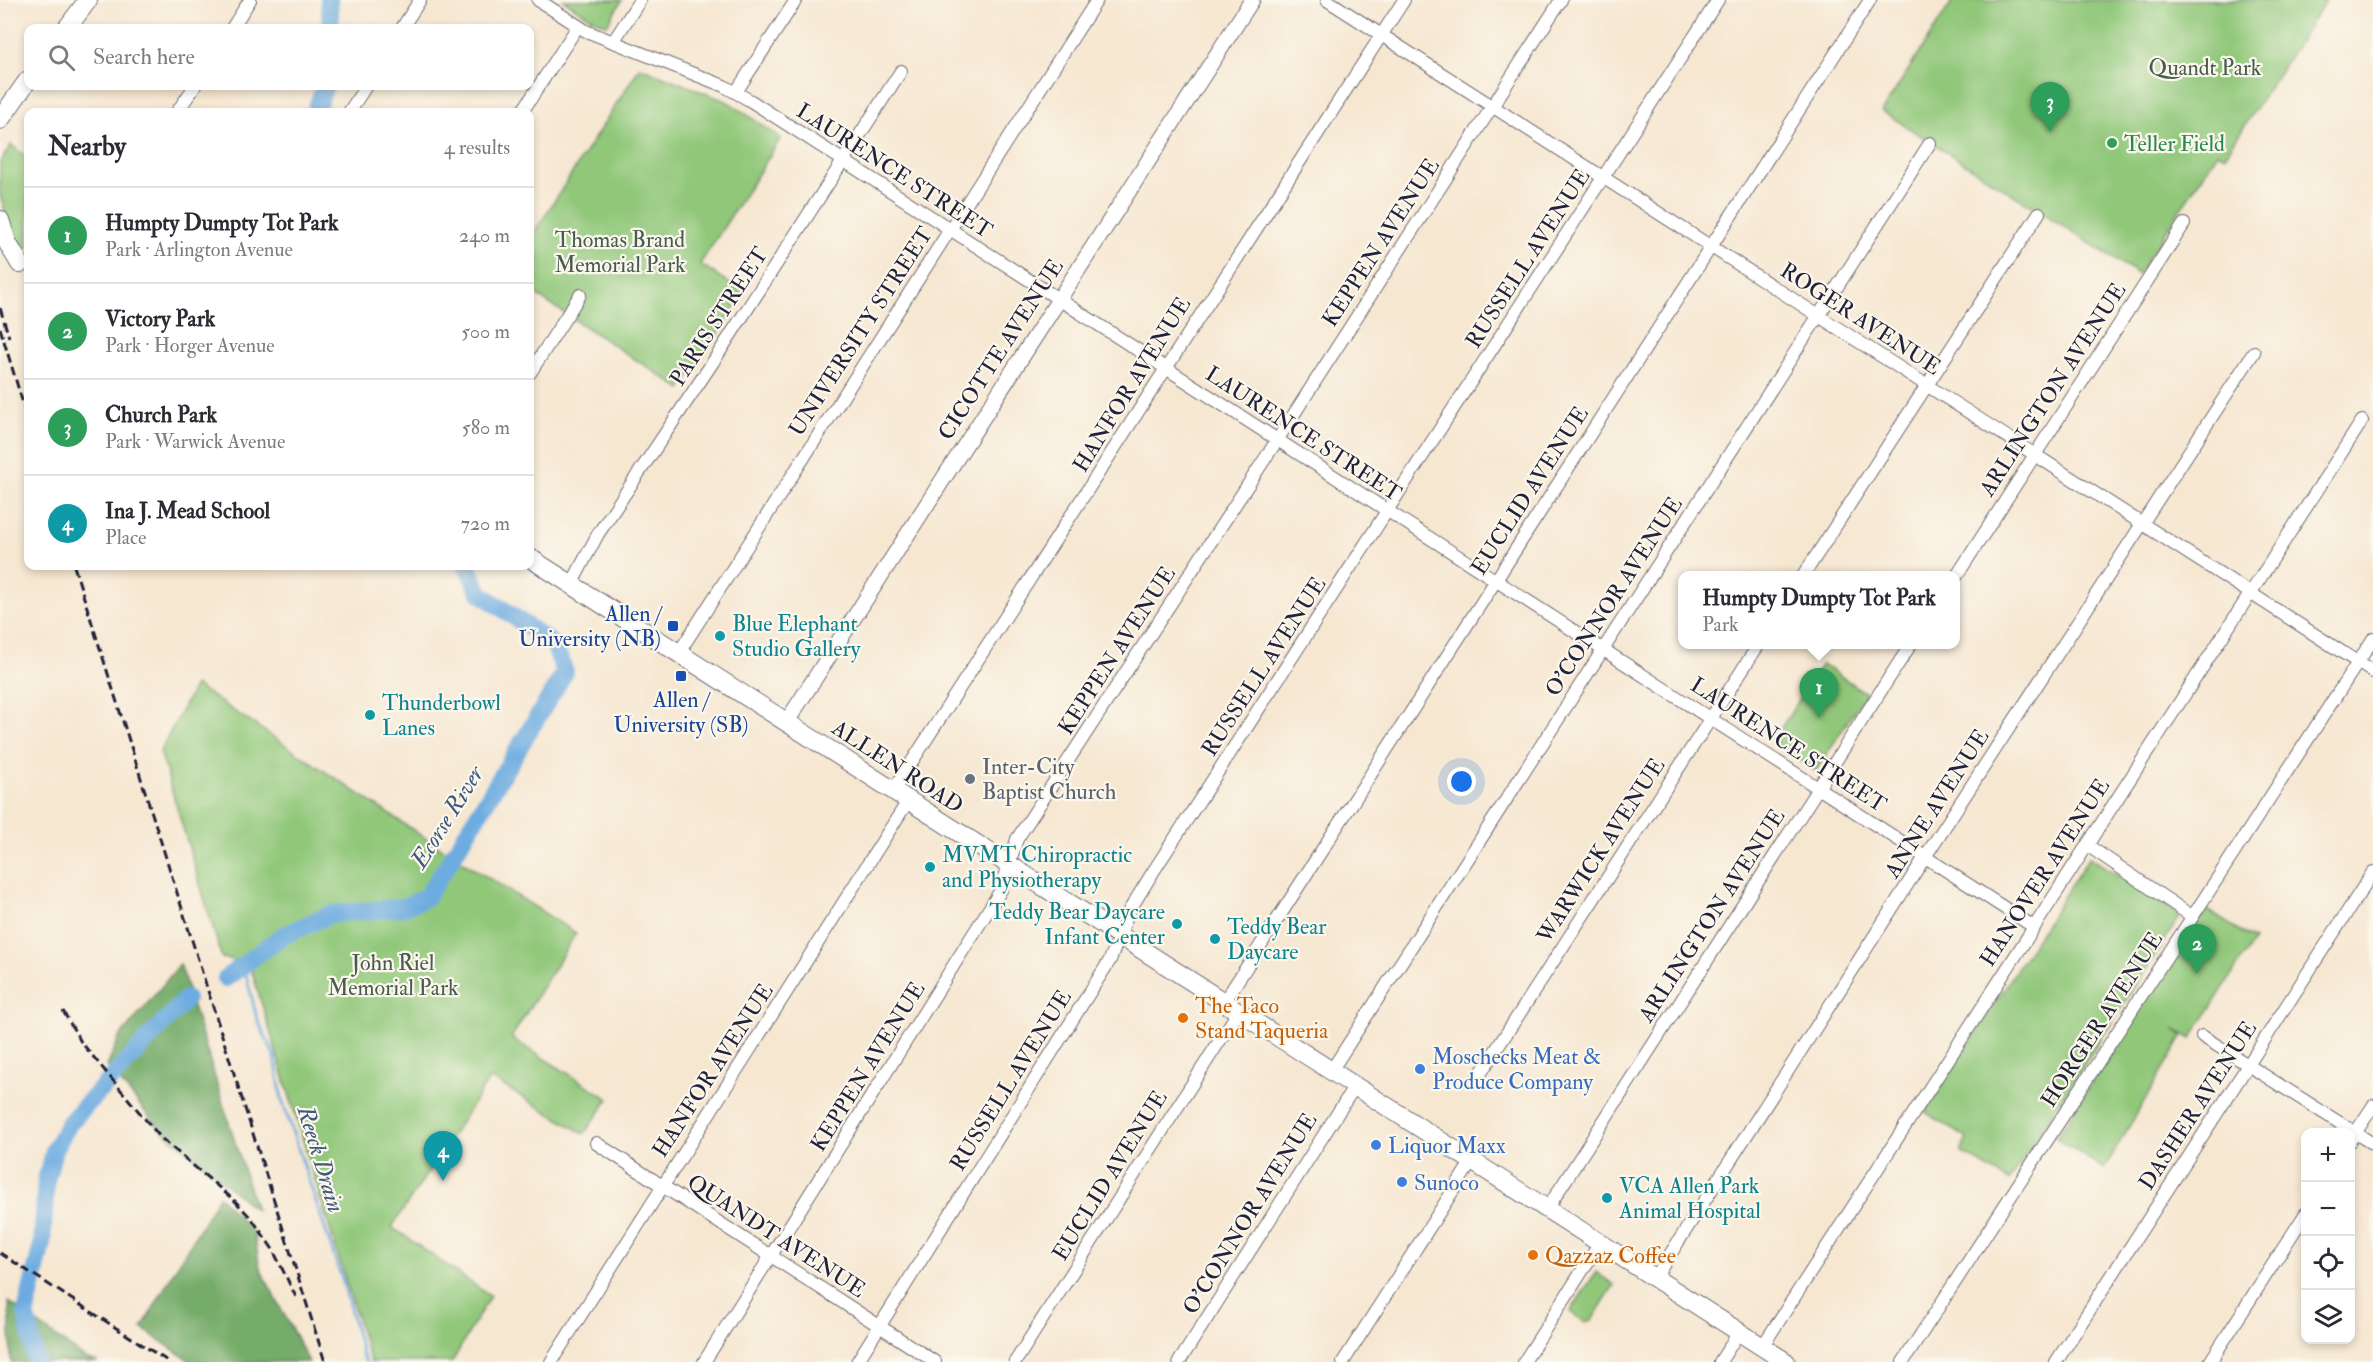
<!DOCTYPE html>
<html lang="en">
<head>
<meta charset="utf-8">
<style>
  body { margin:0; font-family:"IM FELL Double Pica",serif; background:#f2f2f3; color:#2b2b33 }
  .controls { position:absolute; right:18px; bottom:18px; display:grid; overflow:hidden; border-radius:12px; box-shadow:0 3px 9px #0003 }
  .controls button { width:54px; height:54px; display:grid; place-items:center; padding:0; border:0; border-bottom:2px solid #e1e1e2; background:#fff; color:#2b2b33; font:30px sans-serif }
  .you { position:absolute; left:1462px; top:782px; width:21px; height:21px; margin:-15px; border:4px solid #fff; border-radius:50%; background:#1a73e8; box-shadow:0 0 0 9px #1a73e833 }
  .badge { display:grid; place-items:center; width:39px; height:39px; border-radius:50%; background:#d93025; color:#fff; font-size:20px; font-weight:700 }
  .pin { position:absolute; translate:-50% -50px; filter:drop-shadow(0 2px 3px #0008) }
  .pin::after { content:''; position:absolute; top:32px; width:21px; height:18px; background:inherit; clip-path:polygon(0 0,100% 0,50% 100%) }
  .popup { position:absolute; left:1678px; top:571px; width:282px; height:78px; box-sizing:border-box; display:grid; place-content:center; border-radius:12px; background:#fff; filter:drop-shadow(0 2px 4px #0005); font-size:20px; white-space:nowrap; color:#7c7c81 }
  .popup b { font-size:22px; color:#2b2b33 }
  .popup::after { content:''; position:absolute; left:50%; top:100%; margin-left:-12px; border:12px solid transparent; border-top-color:#fff }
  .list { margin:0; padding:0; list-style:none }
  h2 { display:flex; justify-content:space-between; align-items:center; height:78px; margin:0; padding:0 24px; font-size:26px }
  h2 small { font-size:20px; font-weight:400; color:#7c7c81 }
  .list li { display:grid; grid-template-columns:39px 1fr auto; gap:18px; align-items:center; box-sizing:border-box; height:96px; padding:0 24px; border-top:2px solid #e1e1e2 }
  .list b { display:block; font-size:22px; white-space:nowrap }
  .list p { margin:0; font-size:20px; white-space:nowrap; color:#7c7c81 }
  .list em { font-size:20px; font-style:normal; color:#7c7c81 }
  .icon { flex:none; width:33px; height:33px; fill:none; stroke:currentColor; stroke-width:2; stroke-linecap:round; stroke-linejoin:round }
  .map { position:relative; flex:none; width:2373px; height:1362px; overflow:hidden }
  .search { position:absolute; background:#fff; box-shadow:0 3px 9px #0003; left:24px; top:24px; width:510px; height:66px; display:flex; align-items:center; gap:15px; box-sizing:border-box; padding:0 21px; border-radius:12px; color:#7c7c81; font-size:22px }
  .panel { position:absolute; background:#fff; box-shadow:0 3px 9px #0003; left:24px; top:108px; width:510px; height:462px; border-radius:12px }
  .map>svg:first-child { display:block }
  .green { fill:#90c779; stroke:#59745a; stroke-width:1.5 }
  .forest { fill:#74ac69; stroke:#4b6752; stroke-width:1.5 }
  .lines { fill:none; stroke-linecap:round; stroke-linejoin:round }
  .stream { stroke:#6dace0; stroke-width:3 }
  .river { stroke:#6dace0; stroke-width:18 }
  .minor-casing { stroke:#6c6770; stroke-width:14 }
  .tertiary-casing { stroke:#6c6770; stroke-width:17 }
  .secondary-casing { stroke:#6c6770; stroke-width:20 }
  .minor { stroke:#fff; stroke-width:12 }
  .tertiary { stroke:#fff; stroke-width:15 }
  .secondary { stroke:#fff; stroke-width:18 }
  .rail { stroke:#22223b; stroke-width:3; stroke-dasharray:9 4.5; stroke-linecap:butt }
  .leisure-dot { fill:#2e9e5b; stroke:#fbf7ec; stroke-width:2 }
  .transit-dot { fill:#1a4fb4; stroke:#fbf7ec; stroke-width:2 }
  .culture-dot { fill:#0f9aa8; stroke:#fbf7ec; stroke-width:2 }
  .worship-dot { fill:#6b7280; stroke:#fbf7ec; stroke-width:2 }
  .food-dot { fill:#e8710a; stroke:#fbf7ec; stroke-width:2 }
  .shop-dot { fill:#3f7fe0; stroke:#fbf7ec; stroke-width:2 }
  .labels { text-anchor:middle; stroke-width:4.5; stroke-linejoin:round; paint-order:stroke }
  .park-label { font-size:22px; fill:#485c51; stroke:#fbf7ec }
  .leisure-label { font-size:22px; fill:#27864d; stroke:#fbf7ec; text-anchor:start }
  .street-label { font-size:22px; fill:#22223b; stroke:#fbf7ec }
  .transit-label { font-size:22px; fill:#164399; stroke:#fbf7ec; text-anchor:end }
  .culture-label { font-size:22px; fill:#0d838f; stroke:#fbf7ec; text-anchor:start }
  .worship-label { font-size:22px; fill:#5b616d; stroke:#fbf7ec; text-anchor:start }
  .food-label { font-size:22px; fill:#c56008; stroke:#fbf7ec; text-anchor:start }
  .shop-label { font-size:22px; fill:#366cbe; stroke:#fbf7ec; text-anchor:start }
  .water-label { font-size:24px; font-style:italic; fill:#40597d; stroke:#fbf7ec }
</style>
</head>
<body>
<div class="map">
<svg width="2373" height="1362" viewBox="0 0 2373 1362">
  <rect width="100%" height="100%" fill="#fbf7ec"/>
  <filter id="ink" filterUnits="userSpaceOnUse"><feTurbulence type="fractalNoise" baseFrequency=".0167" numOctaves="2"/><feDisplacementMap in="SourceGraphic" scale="12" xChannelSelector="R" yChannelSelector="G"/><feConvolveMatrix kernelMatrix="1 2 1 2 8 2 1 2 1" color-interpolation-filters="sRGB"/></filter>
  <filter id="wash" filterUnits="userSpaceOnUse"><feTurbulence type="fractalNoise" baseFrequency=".008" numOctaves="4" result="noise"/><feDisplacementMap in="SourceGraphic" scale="24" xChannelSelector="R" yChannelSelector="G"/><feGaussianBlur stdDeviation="1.35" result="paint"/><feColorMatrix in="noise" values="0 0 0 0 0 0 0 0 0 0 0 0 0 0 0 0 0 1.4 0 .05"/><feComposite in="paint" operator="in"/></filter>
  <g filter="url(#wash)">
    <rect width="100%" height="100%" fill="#f6e7d1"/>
    <!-- green -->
    <g class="green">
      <polygon points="563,0 622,0 607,25 593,19"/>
      <polygon points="1953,0 2326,0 2225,156 2218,152 2138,274 1882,111"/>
      <polygon points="640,67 728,102 781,138 700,264 744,293 681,389 530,291 530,239"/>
      <polygon points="11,145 28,158 28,249 18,244 13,238 0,195 0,162"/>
      <polygon points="1822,664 1866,693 1816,771 1772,742"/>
      <polygon points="195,685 430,841 576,933 511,1038 609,1099 584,1134 490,1078 392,1227 490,1296 452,1362 371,1362 366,1348 249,962 222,958 160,751"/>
      <polygon points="2089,857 2181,915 2009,1181 1961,1152 1967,1138 1925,1112"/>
      <polygon points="2205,909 2254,940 2191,1039 2174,1029 2183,1036 2104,1169 2056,1138"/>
      <polygon points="1596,1272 1614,1285 1592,1320 1585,1322 1570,1312"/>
    </g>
    <!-- forest -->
    <g class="forest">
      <polygon points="180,964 256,1210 159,1128 107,1066 119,1038"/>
      <polygon points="219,1196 254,1233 260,1268 309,1362 191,1362 142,1328 173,1273"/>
      <polygon points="9,1302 85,1358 98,1362 11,1362"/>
    </g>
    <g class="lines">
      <!-- stream -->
      <polyline class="stream" points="244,966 257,1019 275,1057 282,1100 344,1285 362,1354 366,1362"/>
      <!-- river -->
      <g class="river">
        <polyline points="329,0 331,28"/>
        <polyline points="315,112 325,86"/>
        <polyline points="226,978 282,936 331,914 405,907 426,897 448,864 565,672 554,645 480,593 467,566"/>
        <polyline points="36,1362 26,1312 42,1244 46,1181 54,1150 70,1122 186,999"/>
      </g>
    </g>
  </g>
  <g filter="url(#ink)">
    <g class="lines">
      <!-- minor casing -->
      <g class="minor-casing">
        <g id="minor">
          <polyline points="538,0 586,31 724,86 751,101 2034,927"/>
          <polyline points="1327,0 2373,672"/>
          <polyline points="232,28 250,0"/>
          <polyline points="402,28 420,0"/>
          <polyline points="613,42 640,0"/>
          <polyline points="736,92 796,0"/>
          <polyline points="177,112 195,86"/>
          <polyline points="349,112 366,86"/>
          <polyline points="522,112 578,26"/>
          <polyline points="530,373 580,295"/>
          <polyline points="1803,576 2039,213"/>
          <polyline points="1956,577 2184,224"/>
          <polyline points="571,585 598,534 715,359 901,71"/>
          <polyline points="678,654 1097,0"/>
          <polyline points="893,791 1404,0"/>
          <polyline points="2087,845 2193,917"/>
          <polyline points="1224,1002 1870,0"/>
          <polyline points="2202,1036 2373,1144"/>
          <polyline points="1331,1071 1930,143"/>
          <polyline points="1477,1079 1759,644"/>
          <polyline points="2350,1141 2373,1106"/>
          <polyline points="596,1143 935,1362"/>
          <polyline points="1547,1209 1911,644"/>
          <polyline points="1655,1278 1925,857 2254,352"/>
          <polyline points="1762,1347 2362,421"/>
          <polyline points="551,1362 908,801"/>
          <polyline points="704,1362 1001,890 1017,839 1285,428 1561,0"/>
          <polyline points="857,1362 1110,960 1129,911 1153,872 1718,0"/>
          <polyline points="1015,1362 1238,1012"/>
          <polyline points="1179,1362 1355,1086"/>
          <polyline points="1343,1362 1472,1161"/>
          <polyline points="1524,1362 1600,1243"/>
          <polyline points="1720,1362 1739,1332"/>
          <polyline points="1903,1362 2373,639"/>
          <polyline points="2056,1362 2373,872"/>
          <polyline points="2210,1362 2306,1213"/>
        </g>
      </g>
      <!-- tertiary casing -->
      <g class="tertiary-casing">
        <polyline id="tertiary" points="786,723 1252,0"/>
      </g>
      <!-- secondary casing -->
      <g class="secondary-casing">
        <g id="secondary">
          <polyline points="67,28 88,0"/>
          <polyline points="0,120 28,80"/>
          <polyline points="0,220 7,242 20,264"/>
          <polyline points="530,558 1786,1362"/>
        </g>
      </g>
      <!-- minor -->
      <use href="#minor" class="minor"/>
      <!-- tertiary -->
      <use href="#tertiary" class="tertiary"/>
      <!-- secondary -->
      <use href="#secondary" class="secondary"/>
      <!-- rail -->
      <g class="rail">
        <polyline points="0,308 9,337"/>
        <polyline points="0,328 28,420"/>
        <polyline points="74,566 325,1362"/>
        <polyline points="63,1011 81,1042 145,1119 161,1138 235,1201 252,1219 272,1248 296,1297"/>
        <polyline points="0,1253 169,1362"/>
      </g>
    </g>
  </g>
  <!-- markers -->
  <circle class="leisure-dot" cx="2112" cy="143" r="6"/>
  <g class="transit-dot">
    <rect x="667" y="620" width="12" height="12" rx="3"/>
    <rect x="675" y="670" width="12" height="12" rx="3"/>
  </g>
  <g class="culture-dot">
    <circle cx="720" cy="636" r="6"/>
    <circle cx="370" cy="715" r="6"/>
    <circle cx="930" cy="867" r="6"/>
    <circle cx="1177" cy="924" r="6"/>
    <circle cx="1215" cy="939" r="6"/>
    <circle cx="1607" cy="1198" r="6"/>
  </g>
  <circle class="worship-dot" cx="970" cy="779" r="6"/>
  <g class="food-dot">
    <circle cx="1183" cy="1018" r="6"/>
    <circle cx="1533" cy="1255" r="6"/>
  </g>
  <g class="shop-dot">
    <circle cx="1420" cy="1069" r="6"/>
    <circle cx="1376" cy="1145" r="6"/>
    <circle cx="1402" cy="1182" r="6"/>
  </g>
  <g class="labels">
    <!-- park labels -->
    <g class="park-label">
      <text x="2205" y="75">Quandt Park</text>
      <text x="620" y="247">Thomas Brand<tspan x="620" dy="25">Memorial Park</tspan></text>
      <text x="393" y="970">John Riel<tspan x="393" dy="25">Memorial Park</tspan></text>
    </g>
    <!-- leisure labels -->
    <g class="leisure-label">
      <text x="2124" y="151">Teller Field</text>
    </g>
    <!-- street labels -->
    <g class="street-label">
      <text transform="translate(895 170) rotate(33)" y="8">LAURENCE STREET</text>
      <text transform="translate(1380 242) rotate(-57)" y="8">KEPPEN AVENUE</text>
      <text transform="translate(1527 258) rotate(-57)" y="8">RUSSELL AVENUE</text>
      <text transform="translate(718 316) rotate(-57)" y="8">PARIS STREET</text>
      <text transform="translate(1861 318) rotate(33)" y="8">ROGER AVENUE</text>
      <text transform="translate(860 331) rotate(-57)" y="8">UNIVERSITY STREET</text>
      <text transform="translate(1000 349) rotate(-57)" y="8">CICOTTE AVENUE</text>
      <text transform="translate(1131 384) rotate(-58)" y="8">HANFOR AVENUE</text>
      <text transform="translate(2052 389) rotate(-57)" y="8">ARLINGTON AVENUE</text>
      <text transform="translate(1304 433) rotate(33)" y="8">LAURENCE STREET</text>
      <text transform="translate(1529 490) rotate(-57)" y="8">EUCLID AVENUE</text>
      <text transform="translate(1613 596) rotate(-57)" y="8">O'CONNOR AVENUE</text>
      <text transform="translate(1116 650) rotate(-57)" y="8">KEPPEN AVENUE</text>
      <text transform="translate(1263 666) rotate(-57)" y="8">RUSSELL AVENUE</text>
      <text transform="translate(1789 744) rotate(33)" y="8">LAURENCE STREET</text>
      <text transform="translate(898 766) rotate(33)" y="8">ALLEN ROAD</text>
      <text transform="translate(1936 803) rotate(-57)" y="8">ANNE AVENUE</text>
      <text transform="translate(1600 850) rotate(-57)" y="8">WARWICK AVENUE</text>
      <text transform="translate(2044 872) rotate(-57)" y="8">HANOVER AVENUE</text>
      <text transform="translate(1711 915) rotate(-57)" y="8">ARLINGTON AVENUE</text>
      <text transform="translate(2101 1019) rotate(-57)" y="8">HORGER AVENUE</text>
      <text transform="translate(867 1066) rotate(-58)" y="8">KEPPEN AVENUE</text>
      <text transform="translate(712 1070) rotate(-57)" y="8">HANFOR AVENUE</text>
      <text transform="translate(1010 1080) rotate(-58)" y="8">RUSSELL AVENUE</text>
      <text transform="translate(2197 1105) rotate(-57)" y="8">DASHER AVENUE</text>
      <text transform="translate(1109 1175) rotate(-58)" y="8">EUCLID AVENUE</text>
      <text transform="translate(1249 1213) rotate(-58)" y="8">O'CONNOR AVENUE</text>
      <text transform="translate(777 1235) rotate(33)" y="8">QUANDT AVENUE</text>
    </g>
    <!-- transit labels -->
    <g class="transit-label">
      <text x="661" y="621">Allen /<tspan x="661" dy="25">University (NB)</tspan></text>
      <text x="681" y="707" text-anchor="middle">Allen /<tspan x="681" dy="25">University (SB)</tspan></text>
    </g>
    <!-- culture labels -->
    <g class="culture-label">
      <text x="732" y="631">Blue Elephant<tspan x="732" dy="25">Studio Gallery</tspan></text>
      <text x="382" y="710">Thunderbowl<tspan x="382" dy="25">Lanes</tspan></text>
      <text x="942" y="862">MVMT Chiropractic<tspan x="942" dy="25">and Physiotherapy</tspan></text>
      <text x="1165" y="919" text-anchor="end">Teddy Bear Daycare<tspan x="1165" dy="25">Infant Center</tspan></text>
      <text x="1227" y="934">Teddy Bear<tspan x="1227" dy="25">Daycare</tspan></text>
      <text x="1619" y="1193">VCA Allen Park<tspan x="1619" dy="25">Animal Hospital</tspan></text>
    </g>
    <!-- worship labels -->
    <g class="worship-label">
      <text x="982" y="774">Inter-City<tspan x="982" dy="25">Baptist Church</tspan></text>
    </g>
    <!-- food labels -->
    <g class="food-label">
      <text x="1195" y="1013">The Taco<tspan x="1195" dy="25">Stand Taqueria</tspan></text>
      <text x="1545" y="1263">Qazzaz Coffee</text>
    </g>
    <!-- shop labels -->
    <g class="shop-label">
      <text x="1432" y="1064">Moschecks Meat &amp;<tspan x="1432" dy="25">Produce Company</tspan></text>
      <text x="1388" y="1153">Liquor Maxx</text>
      <text x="1414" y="1190">Sunoco</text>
    </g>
    <!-- water labels -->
    <g class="water-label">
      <text transform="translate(447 817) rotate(-58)" y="8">Ecorse River</text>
      <text transform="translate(321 1159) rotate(73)" y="8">Reeck Drain</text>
    </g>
  </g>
</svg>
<div class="controls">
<button>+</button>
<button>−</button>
<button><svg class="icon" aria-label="locate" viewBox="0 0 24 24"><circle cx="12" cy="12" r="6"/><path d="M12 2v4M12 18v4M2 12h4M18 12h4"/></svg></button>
<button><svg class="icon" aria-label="layers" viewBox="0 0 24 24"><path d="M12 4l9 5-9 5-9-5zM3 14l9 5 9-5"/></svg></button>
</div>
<div class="you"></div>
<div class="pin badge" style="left:1819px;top:718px;background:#2e9e5b">1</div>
<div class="popup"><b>Humpty Dumpty Tot Park</b>Park</div>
<div class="pin badge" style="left:2197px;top:974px;background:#2e9e5b">2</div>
<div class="pin badge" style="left:2050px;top:132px;background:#2e9e5b">3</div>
<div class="pin badge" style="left:443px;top:1181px;background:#0f9aa8">4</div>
<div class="search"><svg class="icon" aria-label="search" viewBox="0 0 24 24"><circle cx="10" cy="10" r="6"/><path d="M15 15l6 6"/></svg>Search here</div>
<section class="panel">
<h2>Nearby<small>4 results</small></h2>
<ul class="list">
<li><span class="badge" style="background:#2e9e5b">1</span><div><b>Humpty Dumpty Tot Park</b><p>Park · Arlington Avenue</p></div><em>240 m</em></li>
<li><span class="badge" style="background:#2e9e5b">2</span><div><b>Victory Park</b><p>Park · Horger Avenue</p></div><em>500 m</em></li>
<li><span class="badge" style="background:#2e9e5b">3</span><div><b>Church Park</b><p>Park · Warwick Avenue</p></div><em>580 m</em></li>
<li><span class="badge" style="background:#0f9aa8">4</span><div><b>Ina J. Mead School</b><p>Place</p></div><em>720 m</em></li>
</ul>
</section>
</div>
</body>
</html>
